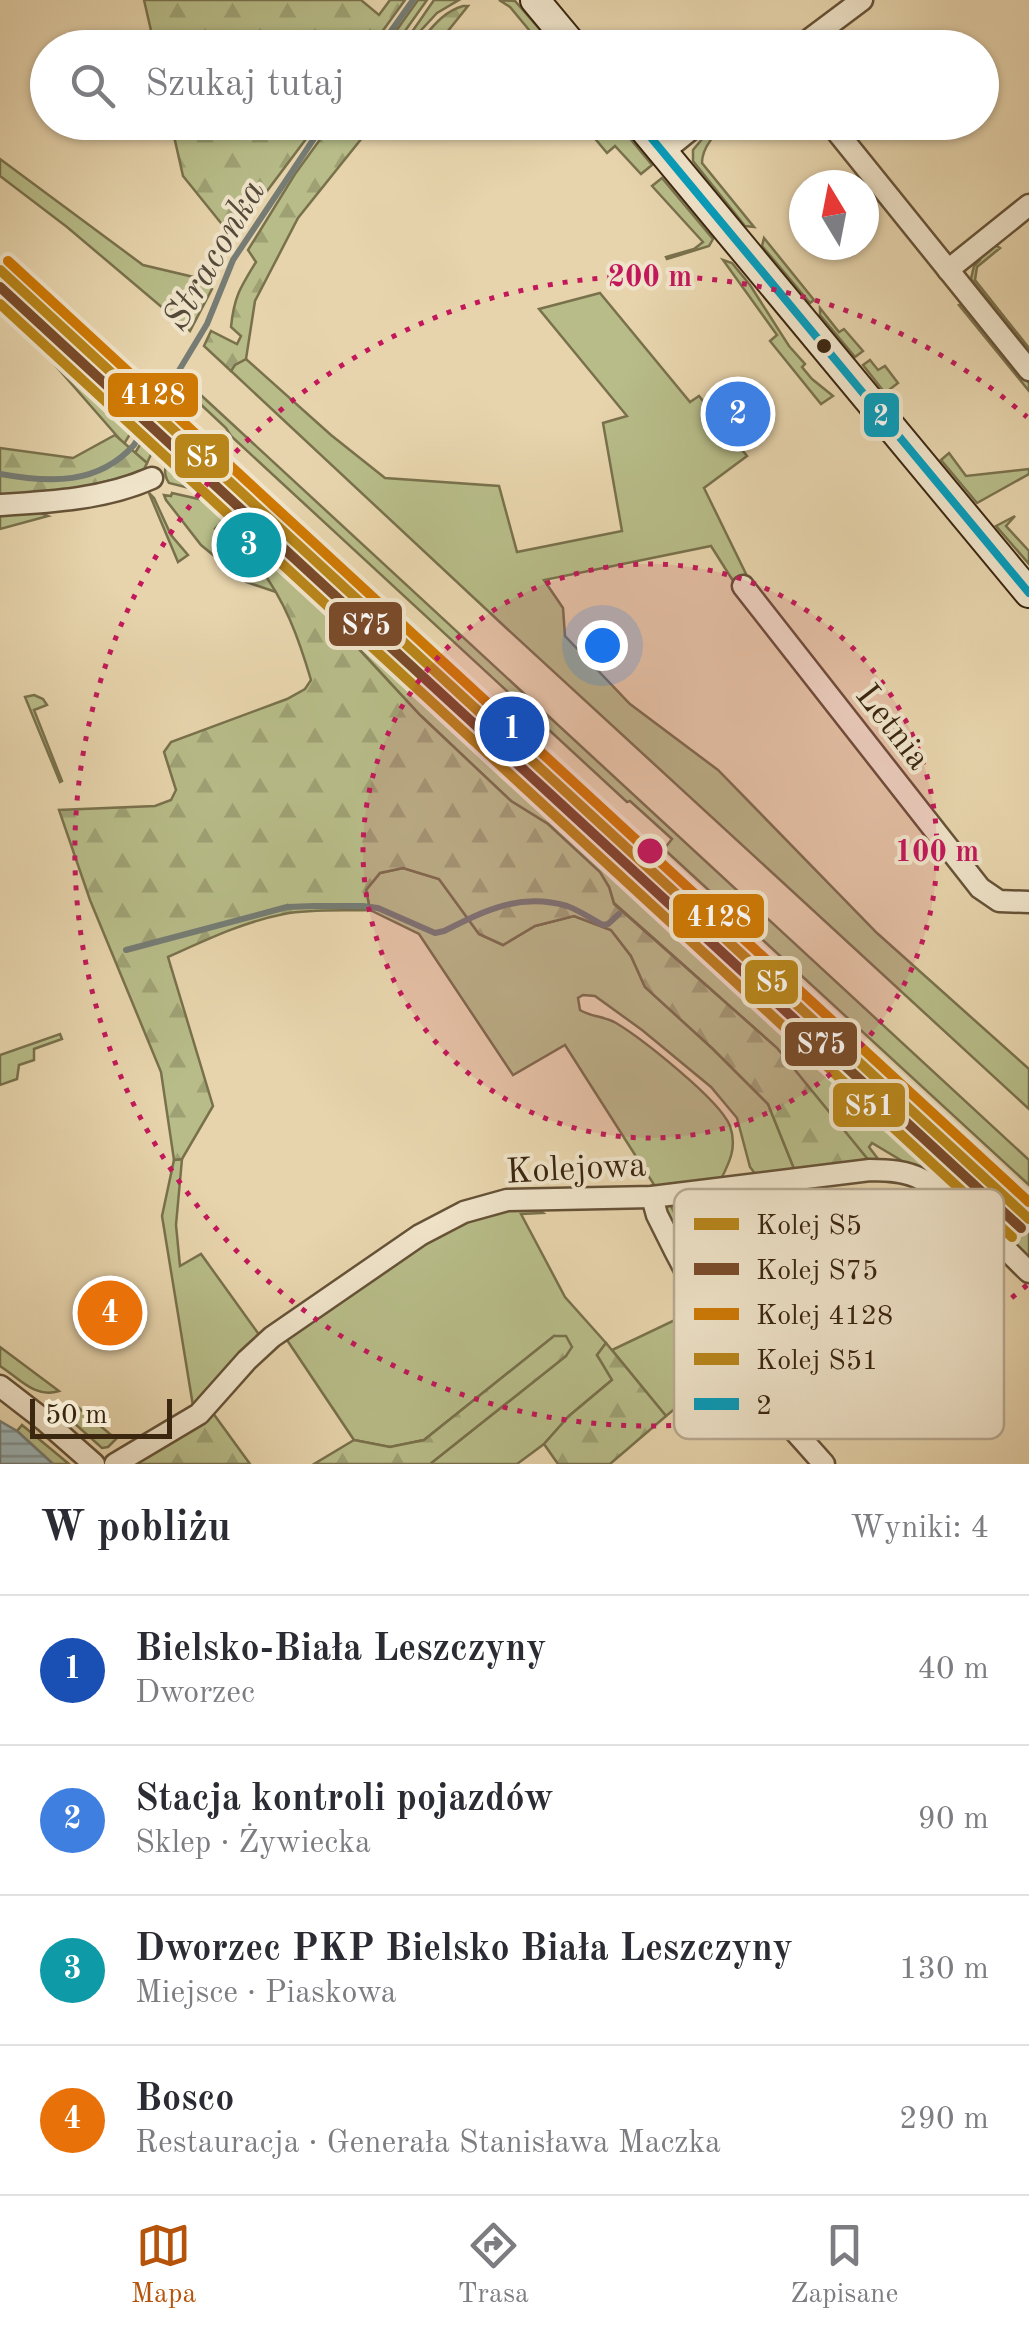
<!DOCTYPE html>
<html lang="pl">
<head>
<meta charset="utf-8">
<style>
  body { margin:0; font-family:"Old Standard TT",serif; background:#f2f2f3; color:#2b2b33 }
  .compass { position:absolute; left:789px; top:170px; width:90px; height:90px; border-radius:50%; background:#fff; box-shadow:0 2px 8px #0004; rotate:350deg }
  .scale { position:absolute; left:30px; bottom:25px; width:142px; box-sizing:border-box; padding-left:10px; border:5px solid #3b2610; border-top:0; font-size:28px; line-height:35px; white-space:nowrap; color:#3b2610; -webkit-text-stroke:8px #efe3c9; paint-order:stroke }
  .you { position:absolute; left:602px; top:645px; width:35px; height:35px; margin:-25px; border:8px solid #fff; border-radius:50%; background:#1a73e8; box-shadow:0 0 0 15px #1a73e833 }
  .badge { display:grid; place-items:center; width:65px; height:65px; border-radius:50%; background:#b45309; color:#fff; font-size:32px; font-weight:700 }
  .pin { position:absolute; translate:-50% -50%; border:5px solid #fff; box-shadow:0 2px 10px #0006 }
  .list { margin:0; padding:0; list-style:none }
  h2 { display:flex; justify-content:space-between; align-items:center; height:130px; margin:0; padding:0 40px; font-size:42px }
  h2 small { font-size:32px; font-weight:400; color:#7c7c81 }
  .list li { display:grid; grid-template-columns:65px 1fr auto; gap:30px; align-items:center; box-sizing:border-box; height:150px; padding:0 40px; border-top:2px solid #e1e1e2 }
  .list b { display:block; font-size:38px; white-space:nowrap }
  .list p { margin:0; font-size:32px; white-space:nowrap; color:#7c7c81 }
  .list em { font-size:32px; font-style:normal; color:#7c7c81 }
  .icon { flex:none; width:55px; height:55px; fill:none; stroke:currentColor; stroke-width:2; stroke-linecap:round; stroke-linejoin:round }
  .map { position:relative; flex:none; width:1029px; height:1464px; overflow:hidden }
  .search { position:absolute; background:#fff; box-shadow:0 2px 8px #0004; left:30px; right:30px; top:30px; height:110px; display:flex; align-items:center; gap:25px; box-sizing:border-box; padding:0 35px; border-radius:55px; color:#7c7c81; font-size:38px }
  .sheet { height:730px; background:#fff }
  nav { display:flex; justify-content:space-around; align-items:center; box-sizing:border-box; height:140px; border-top:2px solid #e1e1e2; background:#fff; font-size:28px; color:#7c7c81 }
  nav a { display:grid; justify-items:center; gap:5px }
  nav .on { color:#b45309 }
  .map>svg:first-child { display:block }
  .green { fill:#b7bc88; stroke:#79714c; stroke-width:2.5 }
  .forest { fill:url(#forest-firs); stroke:#79714c; stroke-width:2.5 }
  .water { fill:url(#water-rules); stroke:#767c74; stroke-width:2.5 }
  .lines { fill:none; stroke-linecap:round; stroke-linejoin:round }
  .stream { stroke:#767c74; stroke-width:6 }
  .street-casing { stroke:#665237; stroke-width:25 }
  .secondary-casing { stroke:#3b2610; stroke-width:32 }
  .street { stroke:#efe3c9; stroke-width:20 }
  .secondary { stroke:#efe3c9; stroke-width:28 }
  .bus-1-casing { stroke:#efe3c9; stroke-width:15 }
  .bus-1 { stroke:#069cbb; stroke-width:8 }
  .rail-1-casing { stroke:#efe3c9; stroke-width:18 }
  .rail-2-casing { stroke:#efe3c9; stroke-width:18 }
  .rail-3-casing { stroke:#efe3c9; stroke-width:18 }
  .rail-4-casing { stroke:#efe3c9; stroke-width:18 }
  .rail-1 { stroke:#b8851a; stroke-width:10 }
  .rail-2 { stroke:#7a4b2a; stroke-width:10 }
  .rail-3 { stroke:#ce7904; stroke-width:10 }
  .rail-4 { stroke:#b8851a; stroke-width:10 }
  .ring { fill:none; stroke:#c2185b; stroke-width:5; stroke-dasharray:5 10 }
  .bus-dot { fill:#3b2610; stroke:#efe3c9; stroke-width:4 }
  .labels { text-anchor:middle; stroke-width:8; stroke-linejoin:round; paint-order:stroke }
  .street-label { font-size:35px; fill:#3b2610; stroke:#efe3c9 }
  .water-label { font-size:38px; font-style:italic; fill:#544a3a; stroke:#efe3c9 }
  .key { fill:#efe3c9; stroke:#b9aa92; stroke-width:2.5 }
  .key-label { font-size:28px; fill:#3b2610 }
  .centre { fill:#c2185b; stroke:#efe3c9; stroke-width:5 }
  .ring-label { font-size:30px; text-anchor:middle; font-weight:bold; fill:#c2185b; stroke:#efe3c9; stroke-width:8; stroke-linejoin:round; paint-order:stroke }
  .line-badge { stroke:#efe3c9; stroke-width:4 }
  .badge-label { font-size:28px; text-anchor:middle; font-weight:bold; fill:#fff }
</style>
</head>
<body>
<div class="map">
<svg width="1029" height="1464" viewBox="0 0 1029 1464">
  <defs>
    <pattern id="forest-firs" width="22" height="20" patternUnits="userSpaceOnUse" patternTransform="scale(2.5)"><rect width="22" height="20" fill="#b7bc88"/><path d="M5 1l3.5 6h-7zM16 11l3.5 6h-7z" fill="#9ea174"/></pattern>
    <pattern id="water-rules" width="6" height="5" patternUnits="userSpaceOnUse" patternTransform="scale(2.5)"><rect width="6" height="5" fill="#9db5b6"/><path d="M0 2.5h6" fill="none" stroke="#819393"/></pattern>
  </defs>
  <rect width="100%" height="100%" fill="#e7d4ac"/>
  <filter id="stains"><feTurbulence type="fractalNoise" baseFrequency=".002" numOctaves="4"/><feColorMatrix values="0 0 0 0 .2 0 0 0 0 .09 0 0 0 0 .02 0 0 0 .5 -.17"/></filter>
  <radialGradient id="worn" r=".72"><stop offset=".6" stop-color="#630" stop-opacity="0"/><stop offset="1" stop-color="#630" stop-opacity=".3"/></radialGradient>
  <!-- green -->
  <g class="green">
    <polygon points="418,0 427,0 395,45 389,41"/>
    <polygon points="434,0 459,0 437,13 411,41 405,42"/>
    <polygon points="499,0 515,1 543,33 539,42 510,7"/>
    <polygon points="582,123 617,123 652,165 641,174 615,146 607,153"/>
    <path d="M714 123H728C716 132 702 147 702 163L754 227 745 226 693 161V150L703 138 700 133Z"/>
    <polygon points="0,159 143,265 202,279 212,289 190,331 67,227 0,176"/>
    <polygon points="662,178 713,239 709,246 667,259 666,257 694,249 703,242 652,186"/>
    <polygon points="764,238 814,300 810,303 762,246"/>
    <polygon points="994,244 1000,248 977,267 975,280 1029,348 1029,352 971,279 974,266 980,260 979,257"/>
    <polygon points="723,260 732,263 750,285 789,346 805,364 802,367 812,379 833,396 821,404 770,341 777,335"/>
    <polygon points="0,279 143,413 124,444 0,302"/>
    <polygon points="600,293 690,402 699,396 747,456 704,488 746,574 735,584 711,546 544,580 563,608 565,636 630,704 718,770 877,933 1029,1069 1029,1109 503,625 231,371 234,365 246,359 331,435 385,478 499,486 517,552 622,531 603,423 627,416 539,309"/>
    <polygon points="965,303 1029,383 1029,391 959,305"/>
    <polygon points="820,308 839,332 844,329 863,351 855,357 820,315"/>
    <polygon points="870,360 878,370 885,366 898,383 885,393 863,365"/>
    <polygon points="190,385 1029,1160 1029,1185 664,849 672,839 630,801 627,802 231,436 226,428 195,399 198,394 189,386"/>
    <polygon points="153,423 162,431 147,463 135,453"/>
    <path d="M177 445 241 501 169 483C159 468 170 460 177 445Z"/>
    <polygon points="949,453 966,476 1029,469 1029,474 977,503 941,460"/>
    <polygon points="149,493 154,498 171,535 188,555 178,562"/>
    <polygon points="172,493 234,507 252,524 248,529 227,509 220,507 218,510 225,517 215,529 256,566 258,565 279,593 246,582 201,545 166,500 164,495 171,496"/>
    <polygon points="38,512 48,516 0,529 0,513"/>
    <polygon points="1015,516 1006,526 1029,551 1029,564 996,526"/>
    <polygon points="256,528 608,857 622,870 616,878 922,1159 923,1167 919,1171 872,1143 869,1147 878,1159 874,1167 777,1048 614,903 609,887 600,873 548,824 511,801 420,715 252,533"/>
    <polygon points="34,695 43,699 47,705 34,710 62,781 60,782 25,697"/>
    <path d="M403 868 439 879 479 934 503 945 535 926 574 916 611 930 631 956 645 987 713 1049 768 1104 797 1176 759 1179 750 1167 737 1118 711 1087 642 1030 595 996 583 995 578 998 580 1010C591 1017 604 1016 616 1023 641 1038 720 1100 730 1126 738 1149 728 1165 718 1185L658 1191 565 1045 513 1075 419 934 370 910 366 890 380 873Z"/>
    <polygon points="640,871 650,880 647,884 655,892 659,888 1029,1230 1029,1265 952,1189 950,1177 937,1167 935,1169 929,1166 927,1155 630,882"/>
    <polygon points="60,1034 62,1039 34,1049 34,1060 19,1065 17,1079 0,1085 0,1055"/>
    <polygon points="182,1159 176,1225 180,1266 201,1254 263,1340 194,1412 162,1216 174,1160"/>
    <polygon points="728,1194 728,1201 672,1208 691,1247 681,1247 663,1205"/>
    <polygon points="531,1204 543,1213 521,1214 565,1297 606,1343 597,1355 613,1379 569,1416 544,1444 517,1464 430,1464 566,1356 554,1336 424,1440 390,1447 354,1440 283,1334 467,1216"/>
    <polygon points="680,1279 734,1371 731,1380 721,1371 666,1416 612,1350 692,1312 676,1281"/>
    <path d="M0 1347 59 1391C35 1399 19 1378 0 1366Z"/>
    <polygon points="73,1403 116,1439 108,1447 102,1448 75,1424 70,1417"/>
    <polygon points="22,1425 69,1464 53,1464 17,1431"/>
  </g>
  <!-- forest -->
  <g class="forest">
    <polygon points="144,0 361,0 379,15 390,0 405,0 371,47 155,48"/>
    <path d="M463 6H468L435 47H415C429 32 441 12 463 6Z"/>
    <polygon points="171,123 171,122 318,123 252,211 229,233 183,176"/>
    <path d="M332 123H374L298 218 255 301 246 359 235 365 231 371 204 346 211 331 237 344 241 336 231 327C234 297 240 288 256 262L248 250 295 174Z"/>
    <path d="M115 435 147 463 144 469C98 488 50 493 0 497V448L73 458Z"/>
    <path d="M267 550 420 715 511 801 548 824 600 872 609 887 614 904 777 1048 874 1167 797 1176 768 1104 713 1049 645 987 631 956 611 930 574 916 535 926 503 945 479 934 439 879 403 868 380 873 366 890 370 910C342 911 312 909 284 914 243 922 206 940 168 957L213 1106 182 1159 174 1160 161 1072 90 900 59 810 155 806 171 800 176 790 164 752 171 742 287 699 305 689 311 680C298 636 285 601 258 565L266 555 264 553Z"/>
    <polygon points="554,1336 566,1336 572,1347 566,1356 430,1464 314,1464 354,1440 390,1447 424,1440"/>
    <polygon points="606,1343 666,1416 610,1464 558,1464 544,1444 569,1416 612,1380 597,1355"/>
    <polygon points="210,1409 250,1464 131,1464"/>
  </g>
  <!-- water -->
  <polygon class="water" points="0,1421 17,1431 53,1464 0,1464"/>
  <g class="lines">
    <!-- stream -->
    <g class="stream">
      <polyline points="379,48 413,0"/>
      <path d="M0 474C50 483 98 485 134 445L207 324 233 260 325 122"/>
      <path d="M126 950 287 907 314 906H363L378 908 435 933 444 931C484 911 520 892 567 906 579 910 591 919 603 925L608 924 619 914"/>
    </g>
    <!-- street casing -->
    <g class="street-casing">
      <g id="street">
        <polyline points="798,48 862,0"/>
        <polyline points="829,122 1029,370"/>
        <polyline points="663,152 700,122"/>
        <polyline points="948,270 1029,205"/>
        <path d="M0 505C51 502 105 499 152 478"/>
        <polyline points="743,586 980,888 999,901 1029,902"/>
        <polyline points="652,1197 657,1215 675,1251 728,1351 742,1372 824,1464"/>
        <polyline points="0,1386 44,1420 94,1464"/>
        <path d="M115 1464 199 1414 247 1360 272 1337 420 1235 464 1212 507 1200 652 1197 870 1170C888 1170 907 1171 923 1180 963 1201 996 1241 1029 1272"/>
      </g>
    </g>
    <!-- secondary casing -->
    <g class="secondary-casing">
      <g id="secondary">
        <polyline points="535,0 575,48"/>
        <polyline points="638,122 1029,593"/>
      </g>
    </g>
    <!-- street -->
    <use href="#street" class="street"/>
    <!-- secondary -->
    <use href="#secondary" class="secondary"/>
    <!-- bus-1 casing -->
    <g class="bus-1-casing">
      <polyline id="bus-1" points="638,122 1029,593"/>
    </g>
    <!-- bus-1 -->
    <use href="#bus-1" class="bus-1"/>
    <!-- rail-1 casing -->
    <g class="rail-1-casing">
      <polyline id="rail-1" points="0,270 1029,1219"/>
    </g>
    <!-- rail-2 casing -->
    <g class="rail-2-casing">
      <polyline id="rail-2" points="0,287 1021,1228"/>
    </g>
    <!-- rail-3 casing -->
    <g class="rail-3-casing">
      <polyline id="rail-3" points="8,261 1029,1202"/>
    </g>
    <!-- rail-4 casing -->
    <g class="rail-4-casing">
      <polyline id="rail-4" points="0,304 1012,1237"/>
    </g>
    <!-- rail-1 -->
    <use href="#rail-1" class="rail-1"/>
    <!-- rail-2 -->
    <use href="#rail-2" class="rail-2"/>
    <!-- rail-3 -->
    <use href="#rail-3" class="rail-3"/>
    <!-- rail-4 -->
    <use href="#rail-4" class="rail-4"/>
  </g>
  <!-- distance rings -->
  <circle cx="650" cy="851" r="287" fill="#c2185b" fill-opacity=".12"/>
  <g class="ring">
    <circle cx="650" cy="851" r="287"/>
    <path d="M1027 1285A575 575 0 1 1 1027 417"/>
  </g>
  <!-- markers -->
  <circle class="bus-dot" cx="824" cy="346" r="9"/>
  <g class="labels">
    <!-- street labels -->
    <g class="street-label">
      <text transform="translate(894 726) rotate(52)" y="12">Letnia</text>
      <text transform="translate(576 1167) rotate(-3)" y="12">Kolejowa</text>
    </g>
    <!-- water labels -->
    <g class="water-label">
      <text transform="translate(213 254) rotate(-60)" y="13">Straconka</text>
    </g>
  </g>
  <!-- legend -->
  <rect x="674" y="1189" width="330" height="250" rx="15" class="key"/>
  <rect x="694" y="1218" width="45" height="12" fill="#b8851a"/>
  <rect x="694" y="1263" width="45" height="12" fill="#7a4b2a"/>
  <rect x="694" y="1308" width="45" height="12" fill="#ce7904"/>
  <rect x="694" y="1353" width="45" height="12" fill="#b8851a"/>
  <rect x="694" y="1398" width="45" height="12" fill="#069cbb"/>
  <g class="key-label">
    <text x="756" y="1234">Kolej S5</text>
    <text x="756" y="1279">Kolej S75</text>
    <text x="756" y="1324">Kolej 4128</text>
    <text x="756" y="1369">Kolej S51</text>
    <text x="756" y="1414">2</text>
  </g>
  <circle cx="650" cy="851" r="15" class="centre"/>
  <g class="ring-label">
    <text x="650" y="286">200 m</text>
    <text x="937" y="861">100 m</text>
  </g>
  <g class="line-badge">
    <rect x="106" y="371" width="94" height="48" rx="10" fill="#ce7904"/>
    <rect x="862" y="391" width="39" height="48" rx="10" fill="#069cbb"/>
    <rect x="173" y="432" width="58" height="48" rx="10" fill="#b8851a"/>
    <rect x="327" y="600" width="77" height="48" rx="10" fill="#7a4b2a"/>
    <rect x="671" y="892" width="95" height="48" rx="10" fill="#ce7904"/>
    <rect x="743" y="958" width="57" height="48" rx="10" fill="#b8851a"/>
    <rect x="783" y="1020" width="76" height="48" rx="10" fill="#7a4b2a"/>
    <rect x="831" y="1081" width="76" height="48" rx="10" fill="#b8851a"/>
  </g>
  <g class="badge-label">
    <text x="153" y="404">4128</text>
    <text x="881" y="425">2</text>
    <text x="202" y="466">S5</text>
    <text x="366" y="634">S75</text>
    <text x="719" y="926">4128</text>
    <text x="772" y="991">S5</text>
    <text x="821" y="1053">S75</text>
    <text x="869" y="1115">S51</text>
  </g>
  <rect width="100%" height="100%" filter="url(#stains)"/>
  <rect width="100%" height="100%" fill="url(#worn)"/>
</svg>
<svg class="compass" viewBox="-18 -18 36 36"><path d="M0-13l5 13h-10z" fill="#e53935"/><path d="M0 13l5-13h-10z" fill="#7c7c81"/></svg>
<div class="scale">50 m</div>
<div class="you"></div>
<div class="pin badge" style="left:512px;top:729px;background:#1a4fb4">1</div>
<div class="pin badge" style="left:738px;top:414px;background:#3f7fe0">2</div>
<div class="pin badge" style="left:249px;top:545px;background:#0f9aa8">3</div>
<div class="pin badge" style="left:110px;top:1313px;background:#e8710a">4</div>
<div class="search"><svg class="icon" aria-label="search" viewBox="0 0 24 24"><circle cx="10" cy="10" r="6"/><path d="M15 15l6 6"/></svg>Szukaj tutaj</div>
</div>
<section class="sheet">
<h2>W pobliżu<small>Wyniki: 4</small></h2>
<ul class="list">
<li><span class="badge" style="background:#1a4fb4">1</span><div><b>Bielsko-Biała Leszczyny</b><p>Dworzec</p></div><em>40 m</em></li>
<li><span class="badge" style="background:#3f7fe0">2</span><div><b>Stacja kontroli pojazdów</b><p>Sklep · Żywiecka</p></div><em>90 m</em></li>
<li><span class="badge" style="background:#0f9aa8">3</span><div><b>Dworzec PKP Bielsko Biała Leszczyny</b><p>Miejsce · Piaskowa</p></div><em>130 m</em></li>
<li><span class="badge" style="background:#e8710a">4</span><div><b>Bosco</b><p>Restauracja · Generała Stanisława Maczka</p></div><em>290 m</em></li>
</ul>
</section>
<nav>
<a class="on"><svg class="icon" aria-label="map" viewBox="0 0 24 24"><path d="M3 6l6-2 6 2 6-2v14l-6 2-6-2-6 2zM9 4v14M15 6v14"/></svg>Mapa</a>
<a><svg class="icon" aria-label="directions" viewBox="0 0 24 24"><path d="M12 3l9 9-9 9-9-9zM9 14v-3h6M13 9l2 2-2 2"/></svg>Trasa</a>
<a><svg class="icon" aria-label="saved" viewBox="0 0 24 24"><path d="M7 4h10v16l-5-4-5 4z"/></svg>Zapisane</a>
</nav>
</body>
</html>
